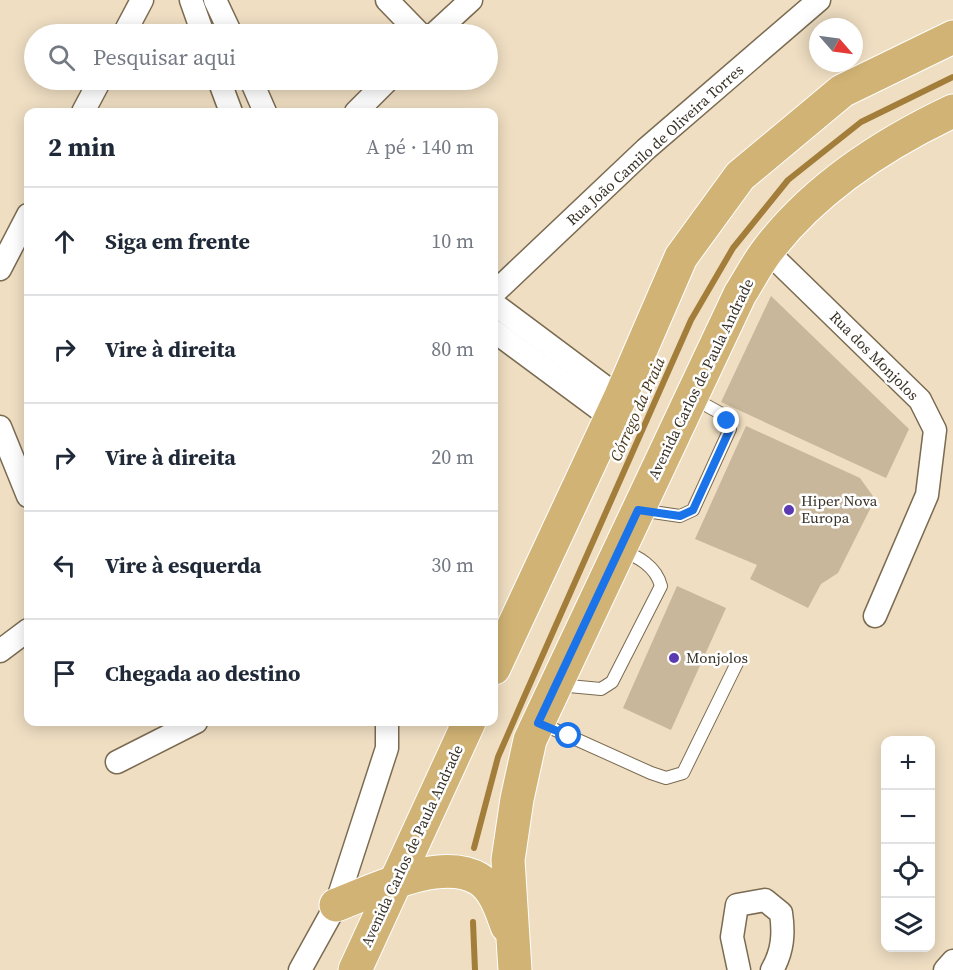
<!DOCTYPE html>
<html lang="pt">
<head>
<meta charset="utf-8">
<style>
  body { margin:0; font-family:"Source Serif 4",serif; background:#f6f6f7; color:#1f2937 }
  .controls { position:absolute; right:18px; bottom:18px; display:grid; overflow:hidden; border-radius:12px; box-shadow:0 3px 15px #0003 }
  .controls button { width:54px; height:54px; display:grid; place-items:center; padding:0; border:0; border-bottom:2px solid #e0e1e3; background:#fff; color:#1f2937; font:30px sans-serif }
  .compass { position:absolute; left:809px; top:18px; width:54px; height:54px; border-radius:50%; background:#fff; box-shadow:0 3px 15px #0003; rotate:118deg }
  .stop { position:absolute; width:18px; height:18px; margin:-14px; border:4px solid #1a73e8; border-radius:50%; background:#fff }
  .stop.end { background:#1a73e8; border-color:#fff; box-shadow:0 2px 6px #0008 }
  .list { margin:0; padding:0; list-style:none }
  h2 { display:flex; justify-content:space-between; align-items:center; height:78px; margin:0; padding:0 24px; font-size:26px }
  h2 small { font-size:20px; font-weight:400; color:#747a83 }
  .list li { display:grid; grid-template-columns:39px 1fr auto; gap:18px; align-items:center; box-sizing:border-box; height:108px; padding:0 24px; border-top:2px solid #e0e1e3 }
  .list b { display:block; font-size:22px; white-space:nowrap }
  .list em { font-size:20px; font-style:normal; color:#747a83 }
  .icon { flex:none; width:33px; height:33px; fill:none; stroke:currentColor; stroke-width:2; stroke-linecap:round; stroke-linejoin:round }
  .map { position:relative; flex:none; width:953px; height:970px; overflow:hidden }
  .search { position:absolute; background:#fff; box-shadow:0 3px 15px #0003; left:24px; top:24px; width:474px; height:66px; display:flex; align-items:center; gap:15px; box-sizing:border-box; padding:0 21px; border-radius:33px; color:#747a83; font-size:22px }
  .panel { position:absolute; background:#fff; box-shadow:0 3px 15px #0003; left:24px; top:108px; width:474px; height:618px; border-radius:12px }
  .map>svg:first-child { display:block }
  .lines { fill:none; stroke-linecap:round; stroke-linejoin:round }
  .stream { stroke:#a37e3b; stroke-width:6 }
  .building { fill:#c8b79b }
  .lane-casing { stroke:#7a6b51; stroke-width:14 }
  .street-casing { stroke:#7a6b51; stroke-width:25 }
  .primary-casing { stroke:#fff; stroke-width:35 }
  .lane { stroke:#fff; stroke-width:12 }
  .street { stroke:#fff; stroke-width:22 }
  .primary { stroke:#d1b375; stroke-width:33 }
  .route { stroke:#1a73e8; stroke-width:8 }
  .poi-dot { fill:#5a39b1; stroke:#fff; stroke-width:2 }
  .labels { text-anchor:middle; stroke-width:5; stroke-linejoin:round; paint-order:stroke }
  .street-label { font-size:15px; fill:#393227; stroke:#fff }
  .poi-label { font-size:15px; fill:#393227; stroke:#fff; text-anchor:start }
  .water-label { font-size:16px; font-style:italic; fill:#49381a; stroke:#fff }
</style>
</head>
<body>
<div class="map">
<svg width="953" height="970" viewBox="0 0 953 970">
  <rect width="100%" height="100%" fill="#efdec2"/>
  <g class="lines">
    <!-- stream -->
    <g class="stream">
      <polyline points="474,848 498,757 525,695 691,320 733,248 788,180 861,122 953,77"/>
      <polyline points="473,922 475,970"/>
    </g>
  </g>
  <!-- building -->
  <g class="building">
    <polygon points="771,296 909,429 886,478 721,402"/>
    <polygon points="746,426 860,478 875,499 838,573 821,584 808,608 750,579 757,565 695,539"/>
    <polygon points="677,586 726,608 671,730 623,708"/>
  </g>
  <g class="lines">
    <!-- lane casing -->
    <g class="lane-casing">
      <g id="lane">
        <polyline points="639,510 680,516 693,510 730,429 720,413 693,398"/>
        <path d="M558 685 601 689 612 682 661 586C656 566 638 557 620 549"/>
        <polyline points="540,723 651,773 666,778 683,773 738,661"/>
      </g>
    </g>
    <!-- street casing -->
    <g class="street-casing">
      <g id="street">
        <polyline points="191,0 203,34"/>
        <polyline points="215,0 231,34"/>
        <polyline points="387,0 420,34"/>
        <polyline points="124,34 142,0"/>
        <polyline points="434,34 471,0"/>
        <polyline points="219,80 231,112"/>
        <polyline points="251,80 265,112"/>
        <polyline points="83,112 100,80"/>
        <polyline points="356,112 388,80"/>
        <polyline points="767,251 920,400 935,430 927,495 875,616"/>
        <polyline points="0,269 28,215"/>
        <polyline points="494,293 646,149 819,0"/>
        <polyline points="494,304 620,398"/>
        <polyline points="494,331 610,417"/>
        <polyline points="0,427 28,496"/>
        <polyline points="0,651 28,630"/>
        <polyline points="117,762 196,722"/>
        <polyline points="300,970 336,905 387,748 387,722"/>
        <path d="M739 970 732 937 737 905 765 900 781 913C784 933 783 951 772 970"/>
        <polyline points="945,970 953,961"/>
      </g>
    </g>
    <!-- primary casing -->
    <g class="primary-casing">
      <g id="primary">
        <polyline points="494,668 620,398 681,257 740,176 842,91 953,37"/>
        <path d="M336 905C373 891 441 856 479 879 495 889 501 910 507 926"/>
        <polyline points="355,970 469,722"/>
        <path d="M515 970 508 860 517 799 530 740 740 294C749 280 757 264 767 251 815 188 883 144 953 111"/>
      </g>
    </g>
    <!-- lane -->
    <use href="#lane" class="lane"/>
    <!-- street -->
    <use href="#street" class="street"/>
    <!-- primary -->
    <use href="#primary" class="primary"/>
  </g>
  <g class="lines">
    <!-- route -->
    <polyline class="route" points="569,736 538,723 638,510 680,516 693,510 730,429 727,421"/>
  </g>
  <!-- markers -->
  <g class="poi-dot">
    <circle cx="789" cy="510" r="6"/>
    <circle cx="674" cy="658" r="6"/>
  </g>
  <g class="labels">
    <!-- street labels -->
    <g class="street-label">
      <text transform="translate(655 145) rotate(-42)" y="5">Rua João Camilo de Oliveira Torres</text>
      <text transform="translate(874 356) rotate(45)" y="5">Rua dos Monjolos</text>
      <text transform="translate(701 379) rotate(-64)" y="5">Avenida Carlos de Paula Andrade</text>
      <text transform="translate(412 846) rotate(-65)" y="5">Avenida Carlos de Paula Andrade</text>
    </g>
    <!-- poi labels -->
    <g class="poi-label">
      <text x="801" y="506">Hiper Nova<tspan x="801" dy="17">Europa</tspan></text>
      <text x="686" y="663">Monjolos</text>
    </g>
    <!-- water labels -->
    <g class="water-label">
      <text transform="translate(637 409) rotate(-66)" y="6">Córrego da Praia</text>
    </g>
  </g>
</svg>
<div class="controls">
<button>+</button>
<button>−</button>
<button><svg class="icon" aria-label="locate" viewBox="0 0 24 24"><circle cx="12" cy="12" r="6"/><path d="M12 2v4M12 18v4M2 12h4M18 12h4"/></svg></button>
<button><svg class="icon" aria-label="layers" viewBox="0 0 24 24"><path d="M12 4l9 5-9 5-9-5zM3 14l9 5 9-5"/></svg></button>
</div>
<svg class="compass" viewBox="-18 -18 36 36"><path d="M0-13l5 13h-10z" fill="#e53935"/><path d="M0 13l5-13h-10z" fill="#747a83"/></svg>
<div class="stop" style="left:569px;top:736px"></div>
<div class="stop end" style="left:727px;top:421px"></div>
<div class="search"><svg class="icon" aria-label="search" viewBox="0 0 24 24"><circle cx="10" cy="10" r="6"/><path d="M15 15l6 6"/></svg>Pesquisar aqui</div>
<section class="panel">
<h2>2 min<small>A pé · 140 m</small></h2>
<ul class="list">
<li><svg class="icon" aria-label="ahead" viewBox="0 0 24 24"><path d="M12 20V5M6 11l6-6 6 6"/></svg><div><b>Siga em frente</b></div><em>10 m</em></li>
<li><svg class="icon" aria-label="right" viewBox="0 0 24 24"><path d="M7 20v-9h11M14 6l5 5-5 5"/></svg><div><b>Vire à direita</b></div><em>80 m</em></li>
<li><svg class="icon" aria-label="right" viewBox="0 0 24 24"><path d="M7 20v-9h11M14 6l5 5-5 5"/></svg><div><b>Vire à direita</b></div><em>20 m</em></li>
<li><svg class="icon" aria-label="left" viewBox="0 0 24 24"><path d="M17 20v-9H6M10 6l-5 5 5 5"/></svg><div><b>Vire à esquerda</b></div><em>30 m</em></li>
<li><svg class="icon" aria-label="arrive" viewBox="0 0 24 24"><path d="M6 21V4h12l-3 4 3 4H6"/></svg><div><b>Chegada ao destino</b></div></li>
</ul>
</section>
</div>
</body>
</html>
